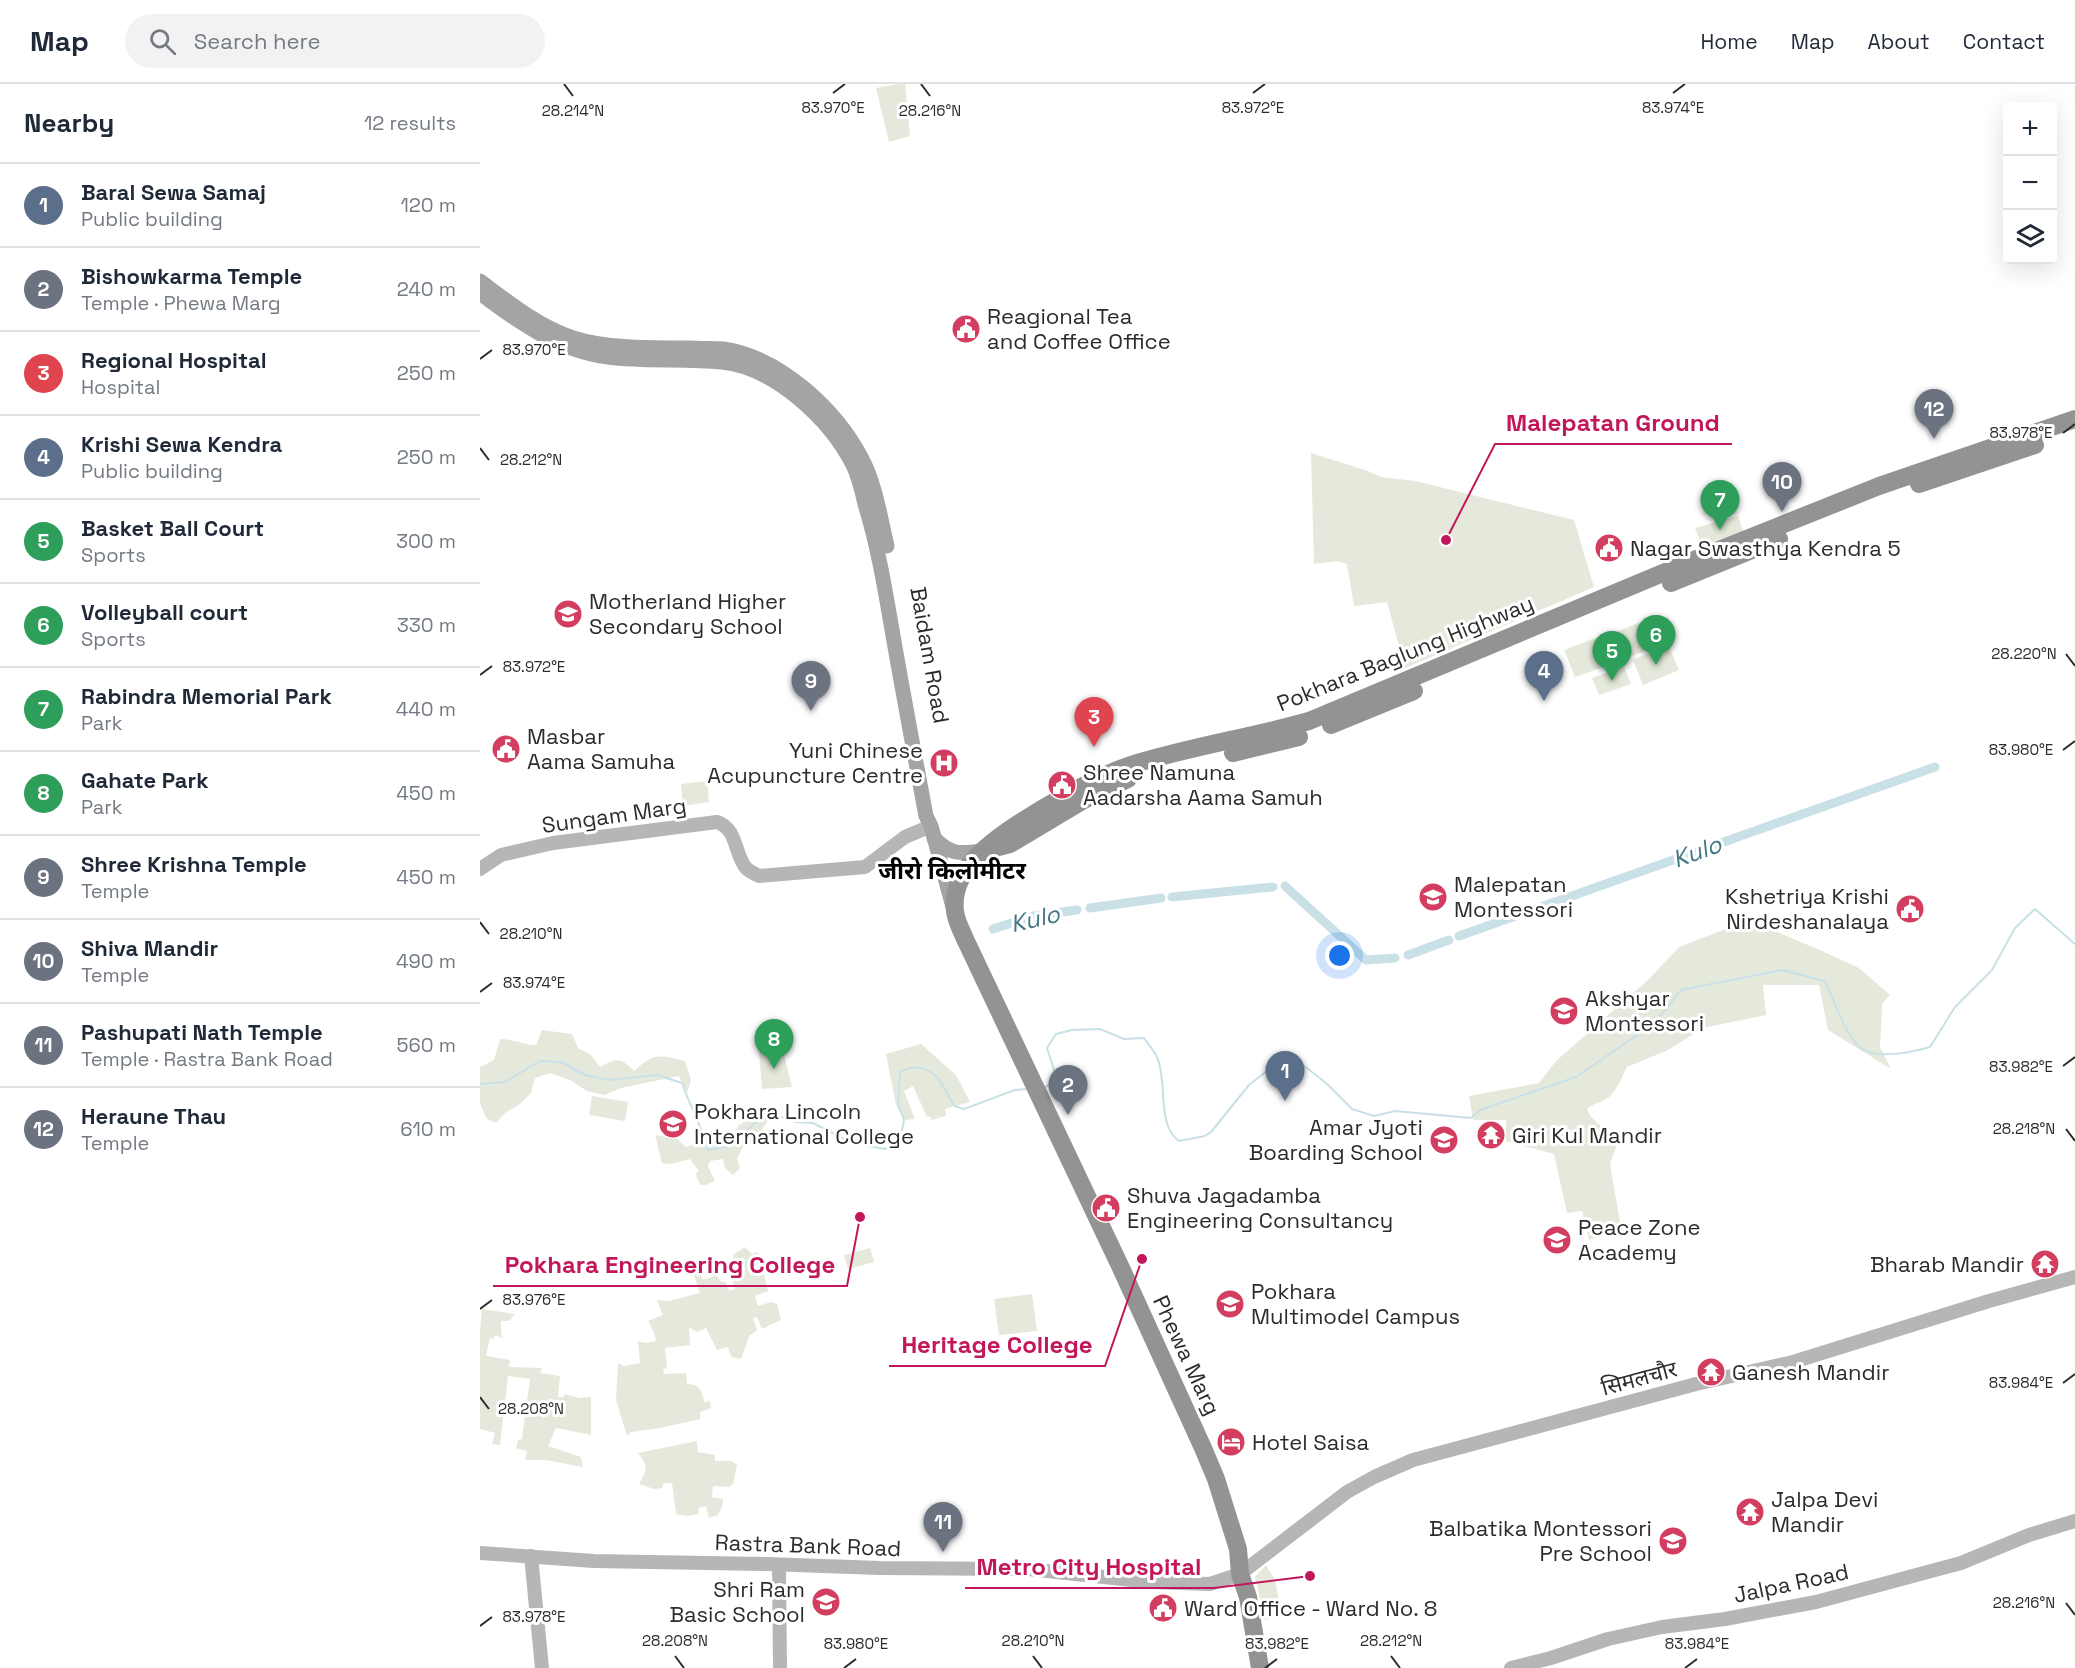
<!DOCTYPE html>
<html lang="en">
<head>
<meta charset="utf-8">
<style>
  body { margin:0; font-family:"Space Grotesk","Noto Sans Devanagari",sans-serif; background:#f2f2f3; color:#1f2937 }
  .controls { position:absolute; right:18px; top:18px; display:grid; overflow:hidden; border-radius:6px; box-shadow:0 6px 24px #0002 }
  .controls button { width:54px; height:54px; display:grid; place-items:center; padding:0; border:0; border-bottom:2px solid #e0e1e3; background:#fff; color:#1f2937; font:30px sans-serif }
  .you { position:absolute; left:860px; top:872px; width:21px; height:21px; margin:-15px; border:4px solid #fff; border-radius:50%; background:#1a73e8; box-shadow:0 0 0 9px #1a73e833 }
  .badge { display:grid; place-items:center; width:39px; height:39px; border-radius:50%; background:#d33e60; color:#fff; font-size:20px; font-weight:700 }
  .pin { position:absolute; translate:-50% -50px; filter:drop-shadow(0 2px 3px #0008) }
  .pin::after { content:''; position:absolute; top:32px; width:21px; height:18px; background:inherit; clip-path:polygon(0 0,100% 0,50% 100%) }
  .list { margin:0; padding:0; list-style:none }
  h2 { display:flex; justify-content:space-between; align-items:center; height:78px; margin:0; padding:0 24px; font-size:26px }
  h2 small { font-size:20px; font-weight:400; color:#747a83 }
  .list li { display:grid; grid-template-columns:39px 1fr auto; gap:18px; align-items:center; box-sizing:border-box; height:84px; padding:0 24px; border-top:2px solid #e0e1e3 }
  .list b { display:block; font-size:22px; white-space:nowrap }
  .list p { margin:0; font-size:20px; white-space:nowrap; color:#747a83 }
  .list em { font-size:20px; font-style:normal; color:#747a83 }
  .icon { flex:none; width:33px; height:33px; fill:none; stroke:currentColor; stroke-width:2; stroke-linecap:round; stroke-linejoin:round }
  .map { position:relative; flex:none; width:1595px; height:1584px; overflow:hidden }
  header { display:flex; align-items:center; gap:36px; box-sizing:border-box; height:84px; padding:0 30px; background:#fff; border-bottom:2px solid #e0e1e3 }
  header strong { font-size:28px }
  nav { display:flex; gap:33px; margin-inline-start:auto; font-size:21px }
  .search { width:420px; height:54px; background:#f2f2f3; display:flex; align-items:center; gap:15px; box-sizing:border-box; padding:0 21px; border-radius:33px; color:#747a83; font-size:22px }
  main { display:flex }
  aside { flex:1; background:#fff }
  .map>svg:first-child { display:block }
  .green { fill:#e5e9db }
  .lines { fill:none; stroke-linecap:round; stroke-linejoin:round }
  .stream { stroke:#c9e0e7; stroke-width:2 }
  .canal { stroke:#c9e0e7; stroke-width:9 }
  .secondary { stroke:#b6b6b6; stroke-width:14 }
  .primary { stroke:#a4a4a4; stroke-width:15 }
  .highway { stroke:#939393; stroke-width:18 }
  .ticks { fill:none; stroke:#2c2c2c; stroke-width:2 }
  .labels { text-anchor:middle; stroke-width:6; stroke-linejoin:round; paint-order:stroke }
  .poi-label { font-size:22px; fill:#2c2c2c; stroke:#fff; text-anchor:start }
  .street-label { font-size:22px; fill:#2c2c2c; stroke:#fff }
  .water-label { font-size:24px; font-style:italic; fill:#437686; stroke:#fff }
  .neighbourhood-label { font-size:24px; font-weight:bold; fill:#000; stroke:#fff }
  .ticks-label { font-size:15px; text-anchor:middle; fill:#2c2c2c; stroke:#fff; stroke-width:6; stroke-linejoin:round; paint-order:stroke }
  .leader { fill:none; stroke:#c2185b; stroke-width:2 }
  .callout-dot { fill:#c2185b; stroke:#fff; stroke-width:2 }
  .callout-label { font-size:24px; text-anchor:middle; font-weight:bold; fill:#c2185b; stroke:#fff; stroke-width:6; stroke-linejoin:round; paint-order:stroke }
</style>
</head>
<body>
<header>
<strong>Map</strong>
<div class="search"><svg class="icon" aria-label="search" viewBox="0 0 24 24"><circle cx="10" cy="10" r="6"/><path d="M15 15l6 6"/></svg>Search here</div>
<nav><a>Home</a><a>Map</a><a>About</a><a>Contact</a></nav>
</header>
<main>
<aside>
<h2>Nearby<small>12 results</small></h2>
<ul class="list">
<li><span class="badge" style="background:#5c6f8a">1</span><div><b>Baral Sewa Samaj</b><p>Public building</p></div><em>120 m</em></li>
<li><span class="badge" style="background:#6b7280">2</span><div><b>Bishowkarma Temple</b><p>Temple · Phewa Marg</p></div><em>240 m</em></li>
<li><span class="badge" style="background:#e0444e">3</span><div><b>Regional Hospital</b><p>Hospital</p></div><em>250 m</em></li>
<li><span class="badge" style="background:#5c6f8a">4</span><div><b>Krishi Sewa Kendra</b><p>Public building</p></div><em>250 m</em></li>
<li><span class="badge" style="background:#2e9e5b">5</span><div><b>Basket Ball Court</b><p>Sports</p></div><em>300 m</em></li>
<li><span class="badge" style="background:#2e9e5b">6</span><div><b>Volleyball court</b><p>Sports</p></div><em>330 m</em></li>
<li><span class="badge" style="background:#2e9e5b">7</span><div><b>Rabindra Memorial Park</b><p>Park</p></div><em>440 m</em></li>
<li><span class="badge" style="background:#2e9e5b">8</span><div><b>Gahate Park</b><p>Park</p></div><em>450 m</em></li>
<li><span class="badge" style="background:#6b7280">9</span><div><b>Shree Krishna Temple</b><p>Temple</p></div><em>450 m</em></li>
<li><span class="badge" style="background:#6b7280">10</span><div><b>Shiva Mandir</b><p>Temple</p></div><em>490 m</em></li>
<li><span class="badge" style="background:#6b7280">11</span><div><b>Pashupati Nath Temple</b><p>Temple · Rastra Bank Road</p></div><em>560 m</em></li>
<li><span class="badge" style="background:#6b7280">12</span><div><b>Heraune Thau</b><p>Temple</p></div><em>610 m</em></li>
</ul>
</aside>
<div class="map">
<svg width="1595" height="1584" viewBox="0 0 1595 1584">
  <rect width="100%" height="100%" fill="#fff"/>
  <!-- green -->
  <g class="green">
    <polygon points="419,0 425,0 430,52 409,58 396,4"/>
    <polygon points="831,369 888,387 901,393 935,397 1094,436 1114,503 925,584 907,518 874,522 867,480 858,477 834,480"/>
    <polygon points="1258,432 1264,449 1223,464 1215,444"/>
    <polygon points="1179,531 1190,557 1149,573 1138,547"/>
    <polygon points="1134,547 1145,575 1095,593 1084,566"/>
    <polygon points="1188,561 1199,586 1163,601 1153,576"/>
    <polygon points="1144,583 1151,600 1119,611 1112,594"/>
    <polygon points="227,697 229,718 203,722 201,700"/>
    <path d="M1269 836 1342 867 1379 884 1410 911 1402 920 1400 963 1411 985 1348 946 1339 901H1283L1286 931 1223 944 1188 966 1147 983C1141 994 1137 1009 1125 1016 1118 1019 1113 1020 1107 1025L1111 1033 1131 1051 1136 1063 1130 1080 1141 1144 1109 1156 1102 1127 1087 1129 1074 1070 1026 1057V1036H993L989 1012 1059 999 1076 977 1169 895 1199 863Z"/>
    <path d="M62 946 92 950 98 964 111 971 120 983C137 974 140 973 154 987 174 968 180 971 205 977L211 996 207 1009 199 992 141 1004 124 1011 107 1007 90 996 70 989 55 994 51 1009 40 1020 25 1029 16 1039 6 1034 0 1019V983L14 976 20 955C33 955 43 961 56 961Z"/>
    <polygon points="441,960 476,991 490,1018 465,1025 466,1032 451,1036 450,1032 447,1033 433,1002 424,1007 435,1035 424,1036 416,1021 406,970"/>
    <polygon points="302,963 312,1003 282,1005 279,968"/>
    <polygon points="112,1012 148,1018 145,1037 109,1031"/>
    <polygon points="269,1027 280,1031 288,1036 274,1058 264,1061 257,1074 260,1084 253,1091 245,1084 243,1075 230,1077 228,1083 235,1097 225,1101 221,1101 217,1095 216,1089 219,1087 210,1075 190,1080 182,1079 175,1051 197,1055 206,1063 234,1053 252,1051 259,1041 263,1039 264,1034"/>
    <path d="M265 1163 272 1170 278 1168 288 1207 275 1212 278 1222 291 1218 297 1220 301 1236 282 1245 277 1233 273 1234 277 1246 269 1252 261 1275 251 1273 248 1263 237 1266 226 1244 217 1248 209 1243 210 1261 185 1264 187 1284 183 1285 184 1290 206 1289 207 1300C219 1300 223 1307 224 1318L230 1317 231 1324 220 1328V1335L180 1344 151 1348 147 1352 136 1316 138 1279 144 1282 160 1279 158 1257 166 1259 176 1257 174 1248 168 1237 183 1231 177 1216 189 1217 220 1209 212 1186 216 1179 223 1196 237 1191 240 1197 246 1198 249 1207 255 1205 249 1186 254 1170Z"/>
    <polygon points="390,1164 394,1178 368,1185 364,1171"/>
    <polygon points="552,1210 557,1247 519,1251 514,1215"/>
    <polygon points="2,1225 35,1230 29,1237 21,1237 21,1249 23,1254 15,1251 14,1255 10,1254 6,1272 30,1276 29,1283 62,1284 60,1289 80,1292 78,1313 83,1313 85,1310 100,1314 111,1313 111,1351 76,1344 68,1362 101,1373 103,1383 66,1376 45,1376 47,1367 36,1364 38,1356 42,1355 50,1295 28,1292 20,1361 12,1360 15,1349 0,1345 0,1248"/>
    <path d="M217 1357 218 1368 235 1371V1377H251L257 1381 253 1400 249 1403 233 1402 232 1413 243 1415V1420L238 1431 229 1434 226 1422 219 1424 218 1430 206 1432 196 1430 192 1399H184L182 1404 174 1405 159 1400C167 1386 169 1382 158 1369Z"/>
    <polygon points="786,1481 795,1496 802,1533 785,1536 775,1493"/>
  </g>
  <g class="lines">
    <!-- stream -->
    <g class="stream">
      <path d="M0 1000 25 998 60 977 81 978 105 991 128 996 177 991 202 999C210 1022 222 1043 228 1066L248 1062 278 1037 301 1033 316 1038 333 1039 372 1059 405 1065 415 1060 422 1046 424 1036 418 1019 420 988C431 981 446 982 456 992 464 1000 468 1013 475 1022L484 1025 535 1006 547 1005"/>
      <path d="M565 1003 575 998 576 992 567 964 576 950 592 946 620 945 644 955 664 954C668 960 674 966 677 973 688 997 676 1041 699 1057L725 1052 731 1048 769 1001 801 976 812 977 823 981 846 999 872 1025 894 1032 915 1027 991 1034 1000 1026 1096 993 1175 939 1201 906 1302 886 1345 897C1354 915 1365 952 1381 964 1396 976 1433 968 1450 963L1475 923 1512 886 1535 844 1555 825 1595 860"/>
    </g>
    <!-- canal -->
    <g class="canal">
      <polyline points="805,802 886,876 915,874"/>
      <polyline points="692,813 793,803"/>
      <polyline points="610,824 681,814"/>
      <polyline points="513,845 554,832 597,826"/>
      <polyline points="979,852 1455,683"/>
      <polyline points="928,871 969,856"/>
    </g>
    <!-- secondary -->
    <g class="secondary">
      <path d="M0 785 21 771 73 759 237 738C258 745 254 770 266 784 269 787 275 790 279 792L385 783 425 753 451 742"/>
      <polyline points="0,1469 114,1477 287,1480 400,1484 548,1485 671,1498 730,1500 760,1490 867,1408 894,1393 933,1376 1216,1300 1313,1278 1509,1217 1595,1193"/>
      <polyline points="51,1472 62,1584"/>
      <polyline points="299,1482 300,1584"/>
      <polyline points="1031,1584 1071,1574 1128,1555 1182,1543 1245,1535 1336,1518 1481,1479 1549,1451 1595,1437"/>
    </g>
    <!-- primary -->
    <g class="primary">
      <path d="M0 197C28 218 59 243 93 254 126 265 176 264 211 264 221 265 233 264 243 265 300 273 356 325 382 375 396 402 400 433 407 462"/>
      <path d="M0 209C38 238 79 267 128 273 166 278 204 274 242 278 294 283 350 335 373 381 379 393 382 407 385 420 397 459 404 499 411 540 422 604 434 668 446 732L451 742 473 823"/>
      <path d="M454 754C470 771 480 770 502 767"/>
    </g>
    <!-- highway -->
    <g class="highway">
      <polyline points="1439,400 1555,361"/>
      <polyline points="1191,499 1299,455"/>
      <polyline points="851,641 934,607"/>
      <polyline points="753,669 819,653"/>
      <polyline points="507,766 530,760 602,717 648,695"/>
      <path d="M780 1584 768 1513 760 1490 758 1465 736 1395 723 1364 641 1184 486 857C482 848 476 837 475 827 469 779 528 746 562 725 589 709 617 693 648 682 707 663 769 654 829 637L1214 476 1399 402 1595 335"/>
    </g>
  </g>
  <!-- ticks -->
  <path class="ticks" d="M84 0 93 12M441 0 450 12M353 9 365 0M773 9 785 0M1193 9 1205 0M0 275 12 266M1583 349 1595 340M0 364 9 376M1586 570 1595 582M0 591 12 582M1583 666 1595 657M0 838 9 850M0 908 12 899M1583 982 1595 973M1586 1045 1595 1057M0 1225 12 1216M1583 1299 1595 1290M0 1313 9 1325M1586 1519 1595 1531M0 1542 12 1533M195 1572 204 1584M553 1572 562 1584M911 1572 920 1584M364 1584 376 1575M785 1584 797 1575M1205 1584 1217 1575"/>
  <!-- icons -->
  <defs>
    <g id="civic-disc" transform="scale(1.5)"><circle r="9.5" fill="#d33e60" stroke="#fff"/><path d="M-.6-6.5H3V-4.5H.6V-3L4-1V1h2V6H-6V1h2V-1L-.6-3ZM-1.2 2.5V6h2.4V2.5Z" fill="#fff"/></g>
    <g id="school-disc" transform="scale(1.5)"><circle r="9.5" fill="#d33e60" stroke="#fff"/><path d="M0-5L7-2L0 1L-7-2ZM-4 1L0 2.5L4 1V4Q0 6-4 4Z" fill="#fff"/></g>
    <g id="hospital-disc" transform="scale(1.5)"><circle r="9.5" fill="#d33e60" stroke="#fff"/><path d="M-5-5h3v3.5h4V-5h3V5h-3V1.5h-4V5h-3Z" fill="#fff"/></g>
    <g id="university-disc" transform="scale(1.5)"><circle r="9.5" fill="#d33e60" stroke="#fff"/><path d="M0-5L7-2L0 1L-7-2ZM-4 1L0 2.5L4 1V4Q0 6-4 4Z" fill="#fff"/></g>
    <g id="temple-disc" transform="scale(1.5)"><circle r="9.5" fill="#d33e60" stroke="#fff"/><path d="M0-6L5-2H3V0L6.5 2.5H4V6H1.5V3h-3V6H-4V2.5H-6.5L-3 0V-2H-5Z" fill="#fff"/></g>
    <g id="hotel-disc" transform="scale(1.5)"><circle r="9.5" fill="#d33e60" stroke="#fff"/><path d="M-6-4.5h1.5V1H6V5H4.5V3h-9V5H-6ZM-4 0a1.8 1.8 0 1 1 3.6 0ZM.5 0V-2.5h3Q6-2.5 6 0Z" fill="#fff"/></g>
  </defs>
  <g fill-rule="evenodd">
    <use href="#civic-disc" x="486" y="245"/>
    <use href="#civic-disc" x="1129" y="464"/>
    <use href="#school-disc" x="88" y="530"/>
    <use href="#civic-disc" x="26" y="665"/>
    <use href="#hospital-disc" x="464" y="679"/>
    <use href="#civic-disc" x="582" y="701"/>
    <use href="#school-disc" x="953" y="813"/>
    <use href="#civic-disc" x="1430" y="825"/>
    <use href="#school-disc" x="1084" y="927"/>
    <use href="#university-disc" x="193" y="1040"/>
    <use href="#temple-disc" x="1011" y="1051"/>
    <use href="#school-disc" x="964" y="1056"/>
    <use href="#civic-disc" x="626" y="1124"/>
    <use href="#school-disc" x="1077" y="1156"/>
    <use href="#temple-disc" x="1565" y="1180"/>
    <use href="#school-disc" x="750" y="1220"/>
    <use href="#temple-disc" x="1231" y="1288"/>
    <use href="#hotel-disc" x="751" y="1358"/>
    <use href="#temple-disc" x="1270" y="1428"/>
    <use href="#school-disc" x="1193" y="1457"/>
    <use href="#school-disc" x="346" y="1518"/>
    <use href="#civic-disc" x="683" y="1524"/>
  </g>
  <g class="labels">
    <!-- poi labels -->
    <g class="poi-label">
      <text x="507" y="240">Reagional Tea<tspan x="507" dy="25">and Coffee Office</tspan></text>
      <text x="1150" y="472">Nagar Swasthya Kendra 5</text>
      <text x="109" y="525">Motherland Higher<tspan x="109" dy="25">Secondary School</tspan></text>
      <text x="47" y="660">Masbar<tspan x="47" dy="25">Aama Samuha</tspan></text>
      <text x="443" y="674" text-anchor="end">Yuni Chinese<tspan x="443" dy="25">Acupuncture Centre</tspan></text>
      <text x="603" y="696">Shree Namuna<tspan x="603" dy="25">Aadarsha Aama Samuh</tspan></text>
      <text x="974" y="808">Malepatan<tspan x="974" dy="25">Montessori</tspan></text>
      <text x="1409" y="820" text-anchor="end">Kshetriya Krishi<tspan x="1409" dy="25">Nirdeshanalaya</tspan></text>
      <text x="1105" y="922">Akshyar<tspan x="1105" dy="25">Montessori</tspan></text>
      <text x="214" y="1035">Pokhara Lincoln<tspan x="214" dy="25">International College</tspan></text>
      <text x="943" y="1051" text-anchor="end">Amar Jyoti<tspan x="943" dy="25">Boarding School</tspan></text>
      <text x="1032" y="1059">Giri Kul Mandir</text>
      <text x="647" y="1119">Shuva Jagadamba<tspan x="647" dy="25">Engineering Consultancy</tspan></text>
      <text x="1098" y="1151">Peace Zone<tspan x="1098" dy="25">Academy</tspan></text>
      <text x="1544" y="1188" text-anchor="end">Bharab Mandir</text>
      <text x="771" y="1215">Pokhara<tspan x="771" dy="25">Multimodel Campus</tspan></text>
      <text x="1252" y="1296">Ganesh Mandir</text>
      <text x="772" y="1366">Hotel Saisa</text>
      <text x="1291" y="1423">Jalpa Devi<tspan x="1291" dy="25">Mandir</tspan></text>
      <text x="1172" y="1452" text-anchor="end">Balbatika Montessori<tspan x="1172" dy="25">Pre School</tspan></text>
      <text x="325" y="1513" text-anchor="end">Shri Ram<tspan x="325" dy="25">Basic School</tspan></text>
      <text x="704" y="1532">Ward Office - Ward No. 8</text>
    </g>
    <!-- street labels -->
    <g class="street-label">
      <text transform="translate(925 569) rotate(-22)" y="8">Pokhara Baglung Highway</text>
      <text transform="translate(450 571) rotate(80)" y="8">Baidam Road</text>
      <text transform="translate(134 731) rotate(-8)" y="8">Sungam Marg</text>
      <text transform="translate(707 1271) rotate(65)" y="8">Phewa Marg</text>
      <text transform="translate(1159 1294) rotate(-15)" y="8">सिमलचौर</text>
      <text transform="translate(328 1461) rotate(2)" y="8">Rastra Bank Road</text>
      <text transform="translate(1311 1499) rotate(-12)" y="8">Jalpa Road</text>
    </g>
    <!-- water labels -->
    <g class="water-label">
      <text transform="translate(1217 768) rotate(-20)" y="8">Kulo</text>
      <text transform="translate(555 835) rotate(-13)" y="8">Kulo</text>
    </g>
    <!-- neighbourhood labels -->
    <g class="neighbourhood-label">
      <text x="472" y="795">जीरो किलोमीटर</text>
    </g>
  </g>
  <g class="ticks-label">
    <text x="353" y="29">83.970°E</text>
    <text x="773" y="29">83.972°E</text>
    <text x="1193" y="29">83.974°E</text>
    <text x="93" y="32">28.214°N</text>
    <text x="450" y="32">28.216°N</text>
    <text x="54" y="271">83.970°E</text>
    <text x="1541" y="354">83.978°E</text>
    <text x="51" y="381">28.212°N</text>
    <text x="1544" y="575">28.220°N</text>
    <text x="54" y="588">83.972°E</text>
    <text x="1541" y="671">83.980°E</text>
    <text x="51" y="855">28.210°N</text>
    <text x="54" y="904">83.974°E</text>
    <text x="1541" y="988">83.982°E</text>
    <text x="1544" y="1050">28.218°N</text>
    <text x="54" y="1221">83.976°E</text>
    <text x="1541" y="1304">83.984°E</text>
    <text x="51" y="1330">28.208°N</text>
    <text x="1544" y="1524">28.216°N</text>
    <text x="54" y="1538">83.978°E</text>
    <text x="195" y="1562">28.208°N</text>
    <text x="553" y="1562">28.210°N</text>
    <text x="911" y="1562">28.212°N</text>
    <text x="376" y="1565">83.980°E</text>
    <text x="797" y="1565">83.982°E</text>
    <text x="1217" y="1565">83.984°E</text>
  </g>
  <!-- callouts -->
  <path class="leader" d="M966 456L1015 360H1252M380 1133L367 1202H13M662 1175L625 1282H409M830 1492L734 1504H485"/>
  <g class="callout-dot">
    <circle cx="966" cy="456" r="6"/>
    <circle cx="380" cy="1133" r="6"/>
    <circle cx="662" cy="1175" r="6"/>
    <circle cx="830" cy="1492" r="6"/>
  </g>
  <g class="callout-label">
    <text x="1133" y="347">Malepatan Ground</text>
    <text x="190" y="1189">Pokhara Engineering College</text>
    <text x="517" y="1269">Heritage College</text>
    <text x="609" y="1491">Metro City Hospital</text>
  </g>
</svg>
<div class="controls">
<button>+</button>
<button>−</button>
<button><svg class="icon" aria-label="layers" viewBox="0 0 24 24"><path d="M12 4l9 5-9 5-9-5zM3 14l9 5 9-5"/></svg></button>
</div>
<div class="you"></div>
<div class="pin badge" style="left:805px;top:1017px;background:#5c6f8a">1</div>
<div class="pin badge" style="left:588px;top:1031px;background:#6b7280">2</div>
<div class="pin badge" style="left:614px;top:663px;background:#e0444e">3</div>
<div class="pin badge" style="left:1064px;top:617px;background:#5c6f8a">4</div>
<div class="pin badge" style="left:1132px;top:597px;background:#2e9e5b">5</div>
<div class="pin badge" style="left:1176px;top:581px;background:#2e9e5b">6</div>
<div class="pin badge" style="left:1240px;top:446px;background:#2e9e5b">7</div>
<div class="pin badge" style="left:294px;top:985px;background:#2e9e5b">8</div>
<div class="pin badge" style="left:331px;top:627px;background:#6b7280">9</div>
<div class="pin badge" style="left:1302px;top:428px;background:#6b7280">10</div>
<div class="pin badge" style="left:463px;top:1468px;background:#6b7280">11</div>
<div class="pin badge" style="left:1454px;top:355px;background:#6b7280">12</div>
</div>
</main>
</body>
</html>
